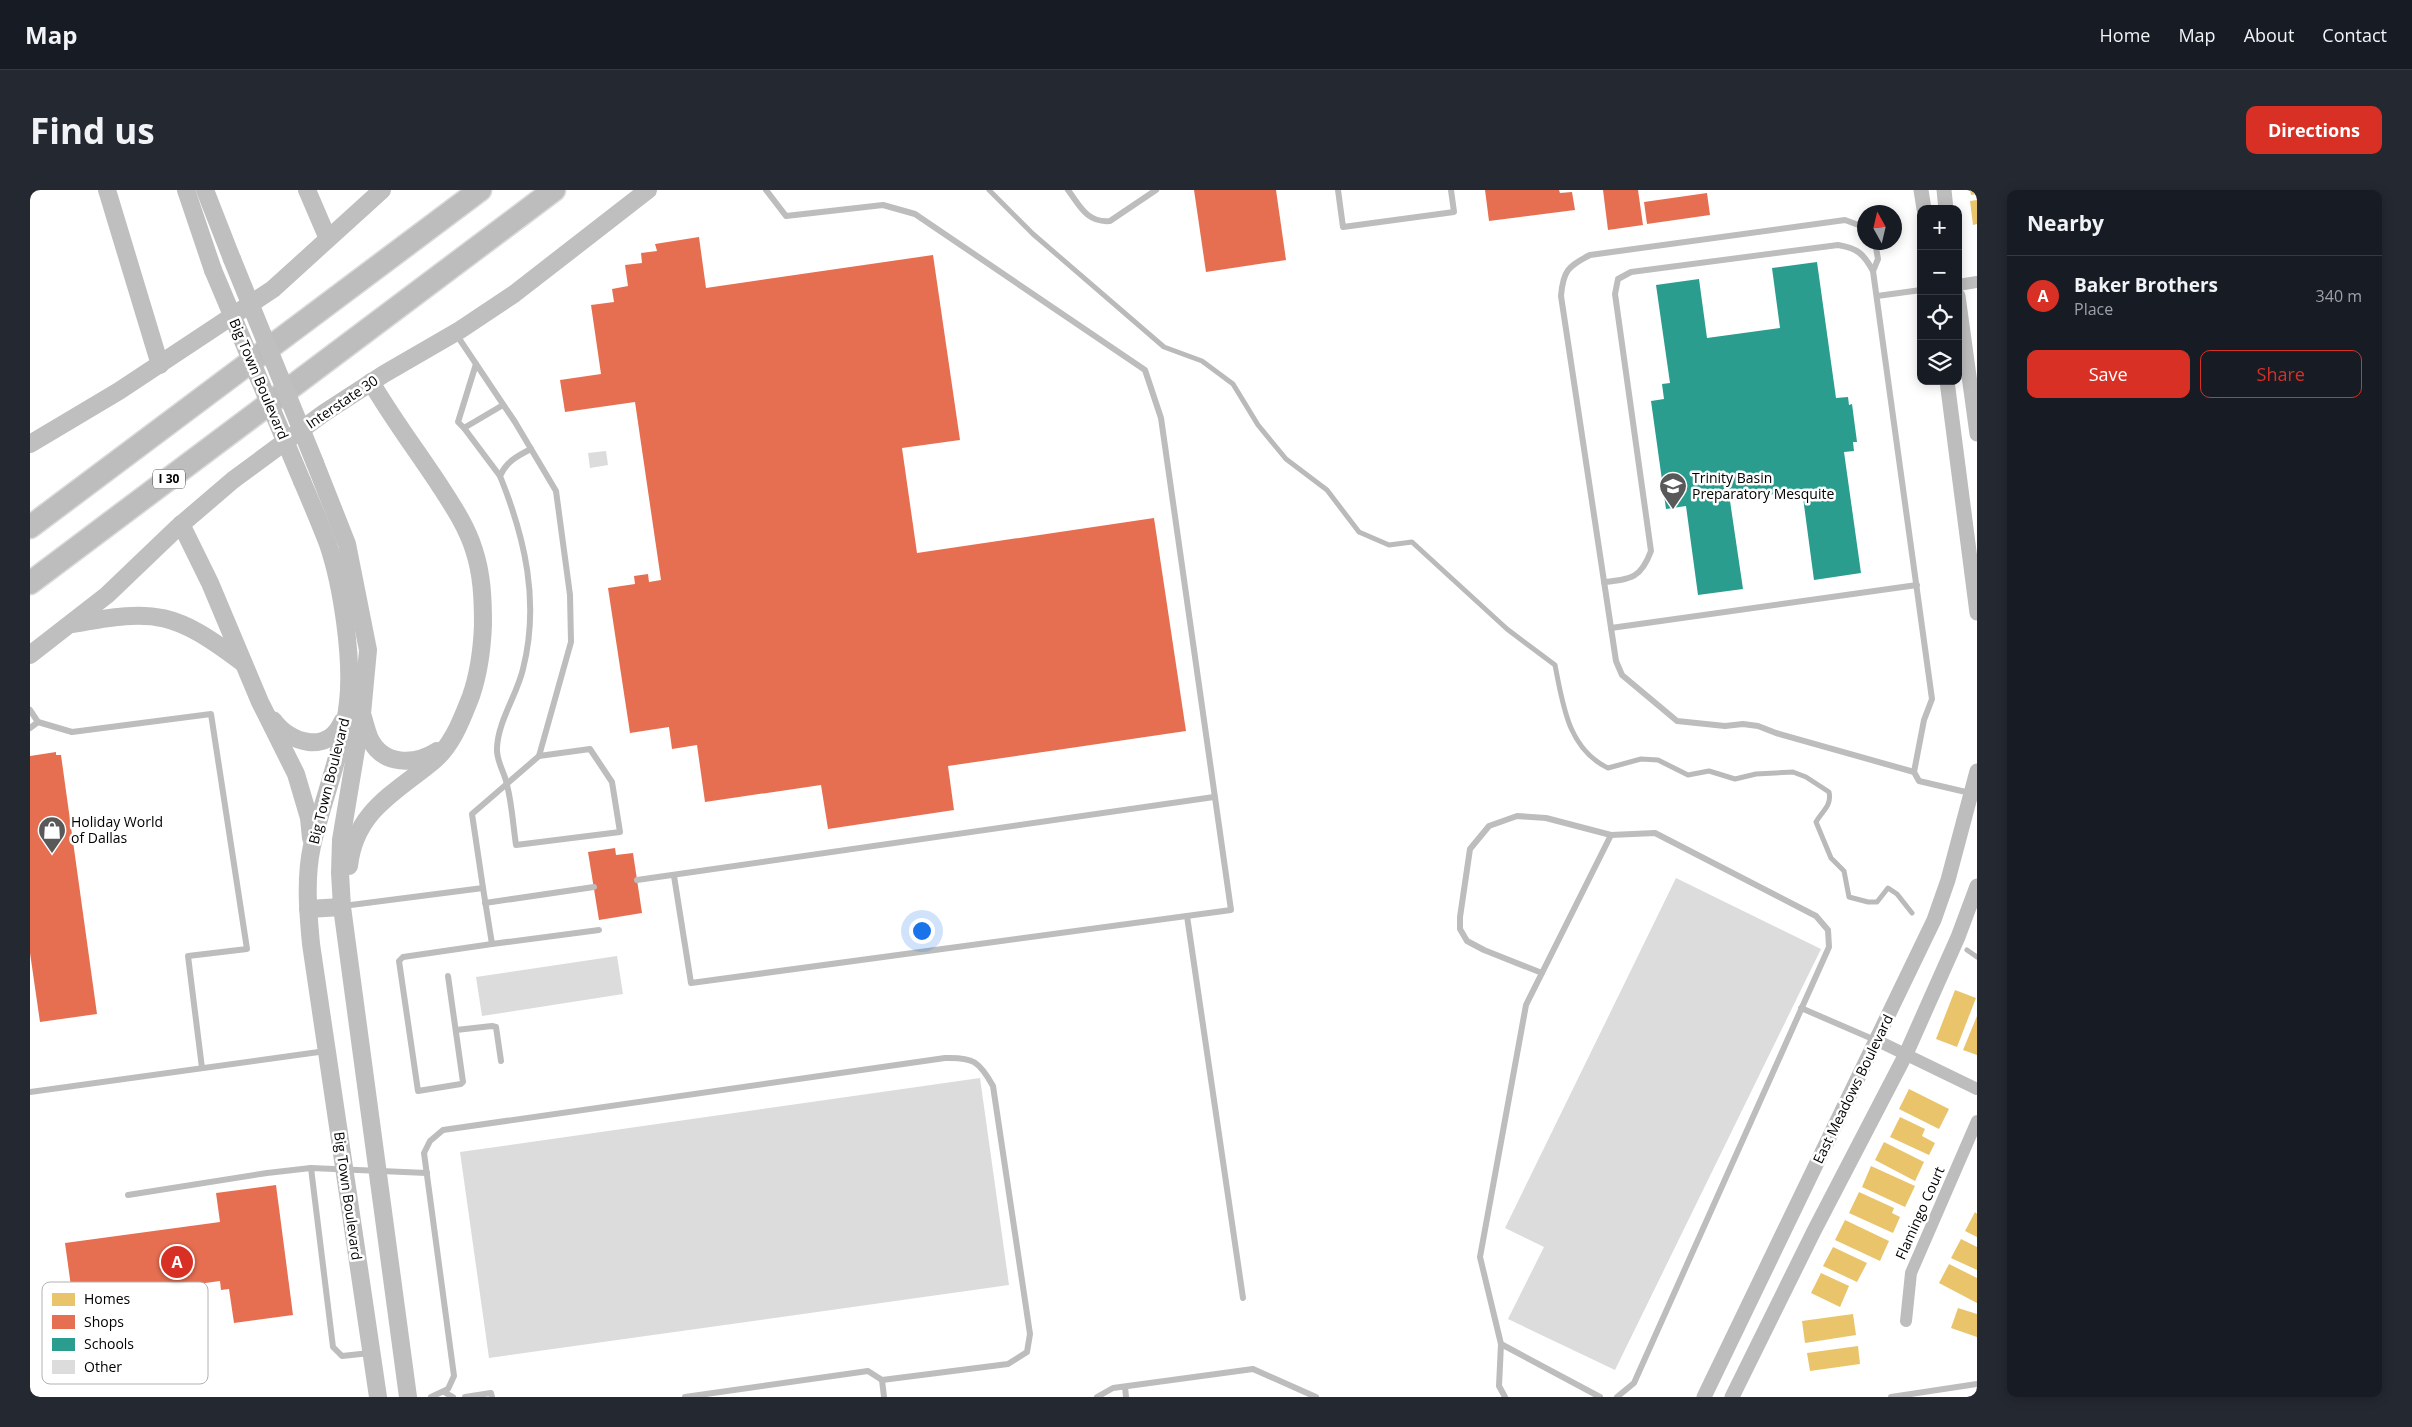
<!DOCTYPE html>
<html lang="en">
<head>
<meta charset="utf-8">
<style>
  body { margin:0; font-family:"Open Sans",sans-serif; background:#242831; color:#f1f3f6 }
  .controls { position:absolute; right:15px; top:15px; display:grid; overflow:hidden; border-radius:10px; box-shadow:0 2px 12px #0003 }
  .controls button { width:45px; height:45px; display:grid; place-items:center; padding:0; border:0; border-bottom:1px solid #363941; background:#171b24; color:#f1f3f6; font:25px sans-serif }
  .compass { position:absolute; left:1827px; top:15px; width:45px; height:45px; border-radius:50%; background:#171b24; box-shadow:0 2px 12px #0003; rotate:352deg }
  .you { position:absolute; left:891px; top:740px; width:18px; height:18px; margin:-12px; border:4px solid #fff; border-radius:50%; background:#1a73e8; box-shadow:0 0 0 8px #1a73e833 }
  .badge { display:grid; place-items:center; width:32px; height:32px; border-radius:50%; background:#d93025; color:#fff; font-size:16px; font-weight:700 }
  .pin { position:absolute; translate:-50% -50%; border:2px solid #fff; box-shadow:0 1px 5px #0006 }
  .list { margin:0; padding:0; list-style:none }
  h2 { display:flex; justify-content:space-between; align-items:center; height:65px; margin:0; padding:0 20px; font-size:21px }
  h2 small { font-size:16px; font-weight:400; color:#9ea1a6 }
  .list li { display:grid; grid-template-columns:32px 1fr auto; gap:15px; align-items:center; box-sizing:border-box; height:80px; padding:0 20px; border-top:1px solid #363941 }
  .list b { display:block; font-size:19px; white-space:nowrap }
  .list p { margin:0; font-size:16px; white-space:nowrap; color:#9ea1a6 }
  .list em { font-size:16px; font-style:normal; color:#9ea1a6 }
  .actions { display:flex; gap:10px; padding:15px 20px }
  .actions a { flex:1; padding:11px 0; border:1px solid #d93025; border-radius:10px; text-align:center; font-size:18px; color:#d93025 }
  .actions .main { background:#d93025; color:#fff }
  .icon { flex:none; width:28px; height:28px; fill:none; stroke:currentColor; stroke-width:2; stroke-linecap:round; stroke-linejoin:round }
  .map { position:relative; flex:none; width:1947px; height:1207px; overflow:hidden; border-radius:10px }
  header { display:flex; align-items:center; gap:30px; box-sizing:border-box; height:70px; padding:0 25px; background:#171b24; border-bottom:1px solid #363941 }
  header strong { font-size:24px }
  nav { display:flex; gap:28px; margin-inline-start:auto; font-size:18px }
  .intro { display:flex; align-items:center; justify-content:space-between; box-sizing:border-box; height:120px; padding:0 30px }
  h1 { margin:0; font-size:35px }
  .button { padding:12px 22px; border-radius:10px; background:#d93025; color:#fff; font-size:18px; font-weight:700 }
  main { display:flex; gap:30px; padding:0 30px }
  aside { flex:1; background:#171b24; border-radius:10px; box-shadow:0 2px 12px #0003 }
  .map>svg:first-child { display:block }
  .homes { fill:#e9c46a }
  .shops { fill:#e76f51 }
  .schools { fill:#2a9d8f }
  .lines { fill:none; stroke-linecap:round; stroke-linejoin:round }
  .stream { stroke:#bababa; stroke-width:5 }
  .building { fill:#dcdcdc }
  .motorway-casing { stroke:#dbdbdb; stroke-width:25 }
  .service { stroke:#bdbdbd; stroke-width:6 }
  .minor { stroke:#bdbdbd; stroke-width:12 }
  .tertiary { stroke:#bdbdbd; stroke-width:15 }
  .secondary { stroke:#bfbfbf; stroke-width:18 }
  .motorway { stroke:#bdbdbd; stroke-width:22 }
  .secondary-bridge { stroke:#bfbfbf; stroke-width:18 }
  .labels { text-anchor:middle; stroke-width:5; stroke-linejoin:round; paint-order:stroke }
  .shield { fill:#fff; stroke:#4c4c4c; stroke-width:1 }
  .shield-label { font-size:12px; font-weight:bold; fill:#000 }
  .street-label { font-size:14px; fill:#000; stroke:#fff }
  .poi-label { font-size:14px; fill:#000; stroke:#fff; text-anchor:start }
  .key { fill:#fff; stroke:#b2b2b2; stroke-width:1 }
  .key-label { font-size:14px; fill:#000 }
</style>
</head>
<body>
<header>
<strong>Map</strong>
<nav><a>Home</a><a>Map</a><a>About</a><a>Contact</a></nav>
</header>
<div class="intro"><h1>Find us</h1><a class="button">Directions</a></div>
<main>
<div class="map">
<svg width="1947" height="1207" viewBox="0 0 1947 1207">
  <rect width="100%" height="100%" fill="#fff"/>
  <!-- homes -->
  <g class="homes">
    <polygon points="1940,0 1947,0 1947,4 1941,5"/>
    <polygon points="1947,10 1947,34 1943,35 1940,11"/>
    <polygon points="1925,800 1946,808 1927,857 1906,849"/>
    <polygon points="1947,826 1947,865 1933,860"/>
    <polygon points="1879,899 1919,919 1909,939 1869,919"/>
    <polygon points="1870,927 1895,939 1892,946 1905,953 1899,965 1860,947"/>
    <polygon points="1854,952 1894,972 1885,991 1845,970"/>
    <polygon points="1841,976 1885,996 1875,1017 1832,997"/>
    <polygon points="1829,1002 1864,1018 1862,1023 1870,1027 1863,1043 1819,1023"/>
    <polygon points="1945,1022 1947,1024 1947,1047 1935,1041"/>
    <polygon points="1815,1030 1859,1051 1850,1071 1805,1050"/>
    <polygon points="1931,1049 1947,1057 1947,1080 1921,1068"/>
    <polygon points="1803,1057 1837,1073 1827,1092 1793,1076"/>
    <polygon points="1919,1074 1947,1088 1947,1113 1909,1093"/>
    <polygon points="1791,1083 1819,1096 1810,1117 1781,1103"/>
    <polygon points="1928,1118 1947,1124 1947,1147 1921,1138"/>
    <polygon points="1823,1124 1826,1145 1775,1153 1772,1131"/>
    <polygon points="1828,1156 1830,1174 1780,1181 1777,1163"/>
  </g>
  <!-- shops -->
  <g class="shops">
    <polygon points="1164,0 1246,0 1256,70 1176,82"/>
    <polygon points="1455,0 1529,0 1530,3 1542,2 1545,20 1459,31"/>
    <polygon points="1573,0 1608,0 1613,35 1578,40"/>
    <polygon points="1677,3 1680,25 1617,34 1614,12"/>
    <polygon points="669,47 676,98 903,65 930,250 872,258 887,363 1124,328 1156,541 918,576 924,620 798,639 791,595 675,612 667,555 642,559 639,537 600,543 578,398 605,394 604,386 618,384 619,392 631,390 605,212 535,222 530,190 571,184 561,115 584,112 582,99 598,96 595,75 612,73 611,63 627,61 625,54"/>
    <polygon points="26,562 26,565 31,565 67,824 10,832 0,763 0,566"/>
    <polygon points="585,658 586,665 603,663 612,723 569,730 558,662"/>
    <polygon points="246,995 263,1125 204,1133 199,1099 191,1100 190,1091 43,1111 35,1053 190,1032 186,1003"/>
  </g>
  <!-- schools -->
  <polygon class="schools" points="1787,72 1806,208 1818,207 1819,215 1822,214 1827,252 1823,252 1824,261 1814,262 1831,383 1784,390 1772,300 1700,311 1713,399 1668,405 1656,316 1636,319 1621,211 1634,209 1632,194 1640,193 1626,95 1669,89 1677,148 1750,138 1742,78"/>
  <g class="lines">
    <!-- stream -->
    <g class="stream">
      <path d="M959 0 1003 44 1134 157 1172 171 1203 194 1228 235 1256 269 1297 300 1329 342 1359 355 1382 352 1477 439 1525 475C1533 515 1538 559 1578 578L1611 569 1628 570 1658 585 1679 581 1705 589 1726 584 1763 582 1776 587 1799 602C1802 616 1792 621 1786 632L1801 668 1814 681 1819 707 1838 712H1847L1858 698 1867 704 1882 723"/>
      <polyline points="1937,760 1947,767"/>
    </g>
  </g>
  <!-- building -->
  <g class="building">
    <polygon points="576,261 578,275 560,278 558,263"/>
    <polygon points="1646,688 1791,759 1585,1180 1478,1129 1514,1057 1475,1038"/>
    <polygon points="587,766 593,804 452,826 446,787"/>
    <polygon points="950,888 979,1095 459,1168 430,962"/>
  </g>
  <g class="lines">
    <!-- motorway casing -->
    <g class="motorway-casing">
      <g id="motorway">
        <polyline points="0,337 450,0"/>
        <polyline points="0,393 524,0"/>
      </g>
    </g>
    <!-- service -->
    <g class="service">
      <path d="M1038 0C1050 16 1057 33 1080 31L1126 0"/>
      <polyline points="1308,0 1313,37 1424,22 1421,0"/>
      <path d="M1834 37 1815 30 1560 65C1538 76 1533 81 1531 106L1586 471 1592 485 1647 531 1695 536 1713 534 1728 536 1746 543 1884 582"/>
      <polyline points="1843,81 1848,69 1845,52"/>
      <polyline points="1847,106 1891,100"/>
      <polyline points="446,174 428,232 434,238 473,215"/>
      <polyline points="434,238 470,286"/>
      <path d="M501 259C487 266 476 272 470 286 495 348 510 412 493 479 487 505 468 531 467 558 466 571 475 583 477 595 482 614 483 635 486 655L590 642 582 592 560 559 509 566"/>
      <path d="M1574 392C1602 389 1611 388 1621 361L1585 104 1588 89 1601 82 1808 55C1827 58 1834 64 1843 81L1902 509 1894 530 1884 582 1889 591 1940 603"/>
      <polyline points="1581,438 1887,395"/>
      <polyline points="0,520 8,532 0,538"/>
      <polyline points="8,532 42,542 181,524 217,759 158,766 172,878"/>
      <polyline points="644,686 661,793 1201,720 1131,228 1115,180 885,24 853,15 756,26 736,0"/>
      <polyline points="607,690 1184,607"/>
      <polyline points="453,698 462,754 569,740"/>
      <polyline points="455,713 564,697"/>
      <polyline points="313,716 453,698 442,624 509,566 541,452 540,405 526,301 485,232 426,144"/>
      <polyline points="1157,726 1213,1108"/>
      <polyline points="1512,783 1454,760 1437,751 1430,739 1430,727 1440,659 1459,636 1487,626 1516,628 1581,645"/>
      <polyline points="418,786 433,892 431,894 388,901 369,771 373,767 462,754"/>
      <polyline points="1771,818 1845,850"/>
      <polyline points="426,840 462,836 466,837 471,871"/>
      <polyline points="0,902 296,861"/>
      <polyline points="281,978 303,1157 312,1166 340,1163"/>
      <polyline points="98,1005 237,983 281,978 397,983"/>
      <polyline points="1471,1154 1469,1196 1475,1207"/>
      <polyline points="1095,1197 1096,1207"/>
      <polyline points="414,1202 423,1207"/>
      <path d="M401 1207 418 1199 424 1186 394 963 400 951 413 940 915 868C943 867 949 871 963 896L1000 1144 997 1162 978 1174 852 1190"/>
      <polyline points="435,1207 461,1203 462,1207"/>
      <polyline points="655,1207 838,1181 852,1190 854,1207"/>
      <polyline points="1067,1207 1083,1198 1223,1179 1286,1207"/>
      <polyline points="1570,1207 1471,1154 1450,1067 1496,815 1581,645 1625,643 1786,726 1798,740 1799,757 1604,1193 1587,1207"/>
      <polyline points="1861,1207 1947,1194"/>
    </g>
    <!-- minor -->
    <g class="minor">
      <polyline points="1928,95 1947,92"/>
      <polyline points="1846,850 1947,899"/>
      <polyline points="1876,1131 1881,1083 1947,931"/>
    </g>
    <!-- tertiary -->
    <g class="tertiary">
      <polyline points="1891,0 1894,19"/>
      <polyline points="1914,0 1916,19"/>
      <polyline points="1928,106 1947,244"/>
      <polyline points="1917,191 1947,423"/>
      <polyline points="1674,1207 1904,730 1918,690 1947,581"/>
      <polyline points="1702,1207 1784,1041 1876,864 1928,747 1947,696"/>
    </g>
    <!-- secondary -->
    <g class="secondary">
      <polyline points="77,0 130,175"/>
      <polyline points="156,0 183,80"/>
      <polyline points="175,0 202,69"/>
      <polyline points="277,0 298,49"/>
      <polyline points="0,254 89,201 243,99 352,0"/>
      <polyline points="285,273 317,354 338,460 332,524 311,650 310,683 312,717 378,1207"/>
      <path d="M272 291C281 312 290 333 298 354 312 395 323 469 318 512 313 561 293 608 282 656 275 688 278 722 281 754L348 1207"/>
      <polyline points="151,334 180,393 230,512 266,584 279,628 281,648"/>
      <path d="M43 434C127 418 145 422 213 473"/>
      <polyline points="0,465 77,405 147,338 203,290 294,223 354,184 430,140 484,104 618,0"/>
      <path d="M333 527C335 534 337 542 340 549 353 576 385 575 407 561"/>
      <path d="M243 530C260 554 298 564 312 532"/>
      <path d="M319 676C325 622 363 604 401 573 422 557 432 529 441 506 449 483 452 459 453 435 453 409 452 384 444 360 437 337 423 316 410 296 387 261 362 228 341 192"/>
      <polyline points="278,719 312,717"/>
    </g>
    <!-- motorway -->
    <use href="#motorway" class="motorway"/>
    <!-- secondary-bridge -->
    <g class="secondary-bridge">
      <polyline points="202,69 285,273"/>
      <polyline points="183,80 272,291"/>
    </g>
  </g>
  <!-- icons -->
  <defs>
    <g id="school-pin" transform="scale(1.4375)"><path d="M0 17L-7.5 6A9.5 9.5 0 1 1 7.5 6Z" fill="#595959" stroke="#fff"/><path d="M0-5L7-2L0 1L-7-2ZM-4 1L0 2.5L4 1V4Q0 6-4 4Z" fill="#fff"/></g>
    <g id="shop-pin" transform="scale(1.4375)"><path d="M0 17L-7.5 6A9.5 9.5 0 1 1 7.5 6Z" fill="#595959" stroke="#fff"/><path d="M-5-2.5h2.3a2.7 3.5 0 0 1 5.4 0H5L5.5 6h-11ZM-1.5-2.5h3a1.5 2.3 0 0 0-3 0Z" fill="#fff"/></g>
  </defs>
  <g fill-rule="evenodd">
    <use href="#school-pin" x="1643" y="296"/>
    <use href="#shop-pin" x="22" y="640"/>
  </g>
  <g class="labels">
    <!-- shield labels -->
    <rect class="shield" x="123" y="279.5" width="32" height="19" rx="4"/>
    <g class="shield-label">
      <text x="139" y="293">I 30</text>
    </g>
    <!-- street labels -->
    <g class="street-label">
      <text transform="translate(229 189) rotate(67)" y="5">Big Town Boulevard</text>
      <text transform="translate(312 212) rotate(-34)" y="5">Interstate 30</text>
      <text transform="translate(299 591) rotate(-76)" y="5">Big Town Boulevard</text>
      <text transform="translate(1823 899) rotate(-64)" y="5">East Meadows Boulevard</text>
      <text transform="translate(318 1006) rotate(82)" y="5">Big Town Boulevard</text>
      <text transform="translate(1890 1023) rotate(-66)" y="5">Flamingo Court</text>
    </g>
    <!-- poi labels -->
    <g class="poi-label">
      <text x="1662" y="293">Trinity Basin<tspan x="1662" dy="16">Preparatory Mesquite</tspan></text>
      <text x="41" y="637">Holiday World<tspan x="41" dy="16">of Dallas</tspan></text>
    </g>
  </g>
  <!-- legend -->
  <rect x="12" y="1092" width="166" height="102" rx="8" class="key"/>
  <rect x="22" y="1103" width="23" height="13" fill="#e9c46a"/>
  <rect x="22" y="1125" width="23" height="14" fill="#e76f51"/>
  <rect x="22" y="1148" width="23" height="13" fill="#2a9d8f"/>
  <rect x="22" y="1170" width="23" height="14" fill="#dcdcdc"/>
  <g class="key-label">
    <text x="54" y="1114">Homes</text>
    <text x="54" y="1137">Shops</text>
    <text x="54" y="1159">Schools</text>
    <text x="54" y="1182">Other</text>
  </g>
</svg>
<div class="controls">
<button>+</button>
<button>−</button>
<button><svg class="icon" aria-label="locate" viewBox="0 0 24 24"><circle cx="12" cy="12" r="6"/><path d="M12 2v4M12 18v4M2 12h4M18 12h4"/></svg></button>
<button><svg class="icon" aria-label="layers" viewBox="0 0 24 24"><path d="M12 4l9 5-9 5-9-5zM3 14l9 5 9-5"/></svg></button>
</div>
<svg class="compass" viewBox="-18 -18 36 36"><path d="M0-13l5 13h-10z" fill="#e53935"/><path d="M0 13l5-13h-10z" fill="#9ea1a6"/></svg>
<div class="you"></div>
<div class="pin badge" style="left:147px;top:1072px">A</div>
</div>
<aside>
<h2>Nearby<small></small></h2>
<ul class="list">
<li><span class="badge">A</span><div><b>Baker Brothers</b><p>Place</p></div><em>340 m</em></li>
</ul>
<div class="actions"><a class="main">Save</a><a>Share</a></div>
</aside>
</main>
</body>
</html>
